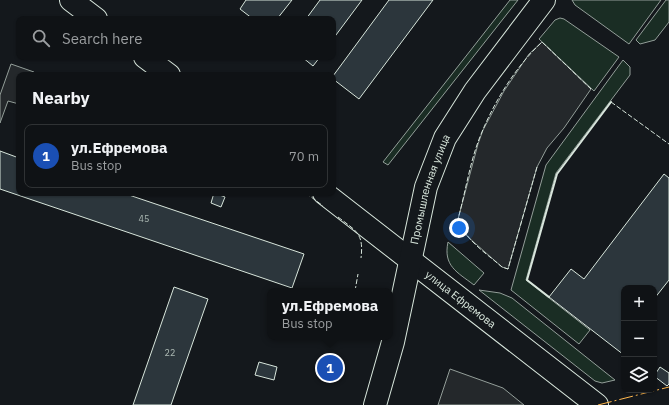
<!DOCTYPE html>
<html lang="en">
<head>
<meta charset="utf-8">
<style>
  body { margin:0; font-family:"IBM Plex Sans",sans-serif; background:#1d2022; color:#f1f3f6 }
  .controls { position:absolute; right:12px; bottom:12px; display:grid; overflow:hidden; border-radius:8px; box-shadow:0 1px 3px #0004 }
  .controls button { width:36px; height:36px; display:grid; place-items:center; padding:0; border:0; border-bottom:1px solid #2f3234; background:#0f1215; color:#f1f3f6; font:20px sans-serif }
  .you { position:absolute; left:459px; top:228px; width:14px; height:14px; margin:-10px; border:3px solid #fff; border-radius:50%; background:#1a73e8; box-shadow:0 0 0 6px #1a73e833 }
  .badge { display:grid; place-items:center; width:26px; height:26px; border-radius:50%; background:#db2777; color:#fff; font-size:13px; font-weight:700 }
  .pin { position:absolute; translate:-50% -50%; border:2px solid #fff; box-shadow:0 1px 4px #0006 }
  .popup { position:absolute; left:267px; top:288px; width:126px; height:52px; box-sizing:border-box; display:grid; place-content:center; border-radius:8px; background:#0f1215; filter:drop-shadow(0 1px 3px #0005); font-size:13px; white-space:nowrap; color:#9b9ea0 }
  .popup b { font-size:15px; color:#f1f3f6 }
  .popup::after { content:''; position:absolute; left:50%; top:100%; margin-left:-8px; border:8px solid transparent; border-top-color:#0f1215 }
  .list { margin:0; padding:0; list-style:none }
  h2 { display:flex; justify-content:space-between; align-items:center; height:52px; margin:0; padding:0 16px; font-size:17px }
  h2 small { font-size:13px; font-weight:400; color:#9b9ea0 }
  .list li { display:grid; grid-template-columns:26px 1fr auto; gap:12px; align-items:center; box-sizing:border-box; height:64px; margin:0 8px 8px; padding:0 8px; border:1px solid #2f3234; border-radius:8px }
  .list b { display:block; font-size:15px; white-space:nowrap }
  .list p { margin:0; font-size:13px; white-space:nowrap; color:#9b9ea0 }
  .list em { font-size:13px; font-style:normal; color:#9b9ea0 }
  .icon { flex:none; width:22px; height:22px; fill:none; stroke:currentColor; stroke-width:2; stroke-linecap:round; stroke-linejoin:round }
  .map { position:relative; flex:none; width:669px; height:405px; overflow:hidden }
  .search { position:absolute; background:#0f1215; box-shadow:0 1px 3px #0004; left:16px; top:16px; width:320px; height:44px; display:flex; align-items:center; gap:10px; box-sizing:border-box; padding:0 14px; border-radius:8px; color:#9b9ea0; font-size:15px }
  .panel { position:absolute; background:#0f1215; box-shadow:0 1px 3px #0004; left:16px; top:72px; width:320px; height:124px; border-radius:8px }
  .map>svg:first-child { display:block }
  .green { fill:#1a2d24; stroke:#939e99 }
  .parking { fill:#24282b; stroke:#939e99 }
  .building { fill:#2c363c; stroke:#d8e6dc }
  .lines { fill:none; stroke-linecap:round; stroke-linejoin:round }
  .secondary-casing { stroke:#d8e6dc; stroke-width:24 }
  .secondary { stroke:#14181c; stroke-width:22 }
  .fence { stroke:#d8e6dc; stroke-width:1; stroke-dasharray:5 2; stroke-linecap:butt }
  .wall { stroke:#d8e6dc; stroke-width:2 }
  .power { stroke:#ffb74d; stroke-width:1; stroke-dasharray:14 3 2 3; stroke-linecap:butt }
  .labels { text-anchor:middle; stroke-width:3; stroke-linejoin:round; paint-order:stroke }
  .number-label { font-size:9px; fill:#adbab4 }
  .street-label { font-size:11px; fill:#d8e6dc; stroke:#14181c }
</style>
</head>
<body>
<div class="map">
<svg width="669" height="405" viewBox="0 0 669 405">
  <rect width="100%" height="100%" fill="#14181c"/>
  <!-- green -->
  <g class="green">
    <polygon points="510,0 518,0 388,165 383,162"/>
    <polygon points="572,0 661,0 629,44 575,5"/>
    <polygon points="666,0 669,0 669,22 655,40 640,44 636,40"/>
    <polygon points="560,18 564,19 619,57 594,91 539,39 555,20"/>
    <polygon points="623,60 630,67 630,75 556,173 526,280 590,330 579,344 511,290 546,165"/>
    <path d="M448 242 484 273 474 285C457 272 443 266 448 242Z"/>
    <polygon points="479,290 500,293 512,298 615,380 602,383 595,381"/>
  </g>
  <!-- parking -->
  <g class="parking">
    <polygon points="542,42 591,89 564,128 547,148 537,167 508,269 502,267 468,237 462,229 458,219 478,144 483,130 504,91 529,54"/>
    <polygon points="11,64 34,72 33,75 19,75 19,104 8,101 0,123 0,95"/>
    <polygon points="450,369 503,388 524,405 438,405"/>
  </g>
  <!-- building -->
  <g class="building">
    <polygon points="246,0 292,0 277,19 253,19 240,9"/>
    <polygon points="320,0 362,0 333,39 333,19 306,19"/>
    <polygon points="389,0 433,0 359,99 333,79 333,76"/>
    <polygon points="302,57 320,57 313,66"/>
    <polygon points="0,151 19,158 19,193 123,193 304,254 292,288 0,189"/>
    <polygon points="664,174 669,178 669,280 654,299 654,288 624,288 624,355 549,297 571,269 584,279"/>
    <polygon points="214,193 225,197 221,207 211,203"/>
    <polygon points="174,287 208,299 180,379 171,405 133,405"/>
    <polygon points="259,362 277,367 274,380 255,375"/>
    <polygon points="660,367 669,373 669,384 667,386 654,376"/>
  </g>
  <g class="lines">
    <!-- secondary casing -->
    <g class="secondary-casing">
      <g id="secondary">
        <polyline points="71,0 96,19"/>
        <polyline points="145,57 169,75"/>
        <path id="s1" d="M324 193 597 405"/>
        <path id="s2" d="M375 405 393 342 426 187 445 138 475 91 544 0"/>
      </g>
    </g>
    <!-- secondary -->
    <use href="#secondary" class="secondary"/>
    <!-- fence -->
    <g class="fence">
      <polyline points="611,102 669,144"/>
      <path d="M537 167 508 269 502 267C486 253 465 240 458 219 465 194 469 167 478 142 491 107 514 68 542 42L591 89"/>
      <polyline points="306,193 323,206"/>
      <path d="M338 217C356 231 364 233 361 258"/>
      <polyline points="355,291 358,274"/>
    </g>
    <!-- wall -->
    <polyline class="wall" points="549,297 527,280 557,174 611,102"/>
    <!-- power -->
    <polyline class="power" points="598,405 669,387"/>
  </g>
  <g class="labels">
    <!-- number labels -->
    <g class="number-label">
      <text x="144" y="222">45</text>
      <text x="170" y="356">22</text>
    </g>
    <!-- street labels -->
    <g class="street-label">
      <text dy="4" stroke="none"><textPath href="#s2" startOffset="223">Промышленная улица</textPath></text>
      <text dy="4" stroke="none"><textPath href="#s1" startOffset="173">улица Ефремова</textPath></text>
    </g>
  </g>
</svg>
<div class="controls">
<button>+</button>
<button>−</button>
<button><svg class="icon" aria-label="layers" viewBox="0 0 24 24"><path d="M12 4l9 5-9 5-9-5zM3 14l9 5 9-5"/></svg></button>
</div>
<div class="you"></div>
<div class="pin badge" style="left:330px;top:368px;background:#1a4fb4">1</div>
<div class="popup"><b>ул.Ефремова</b>Bus stop</div>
<div class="search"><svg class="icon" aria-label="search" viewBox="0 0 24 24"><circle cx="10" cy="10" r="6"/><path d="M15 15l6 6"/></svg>Search here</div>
<section class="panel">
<h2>Nearby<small></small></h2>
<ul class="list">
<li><span class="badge" style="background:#1a4fb4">1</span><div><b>ул.Ефремова</b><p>Bus stop</p></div><em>70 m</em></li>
</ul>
</section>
</div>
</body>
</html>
